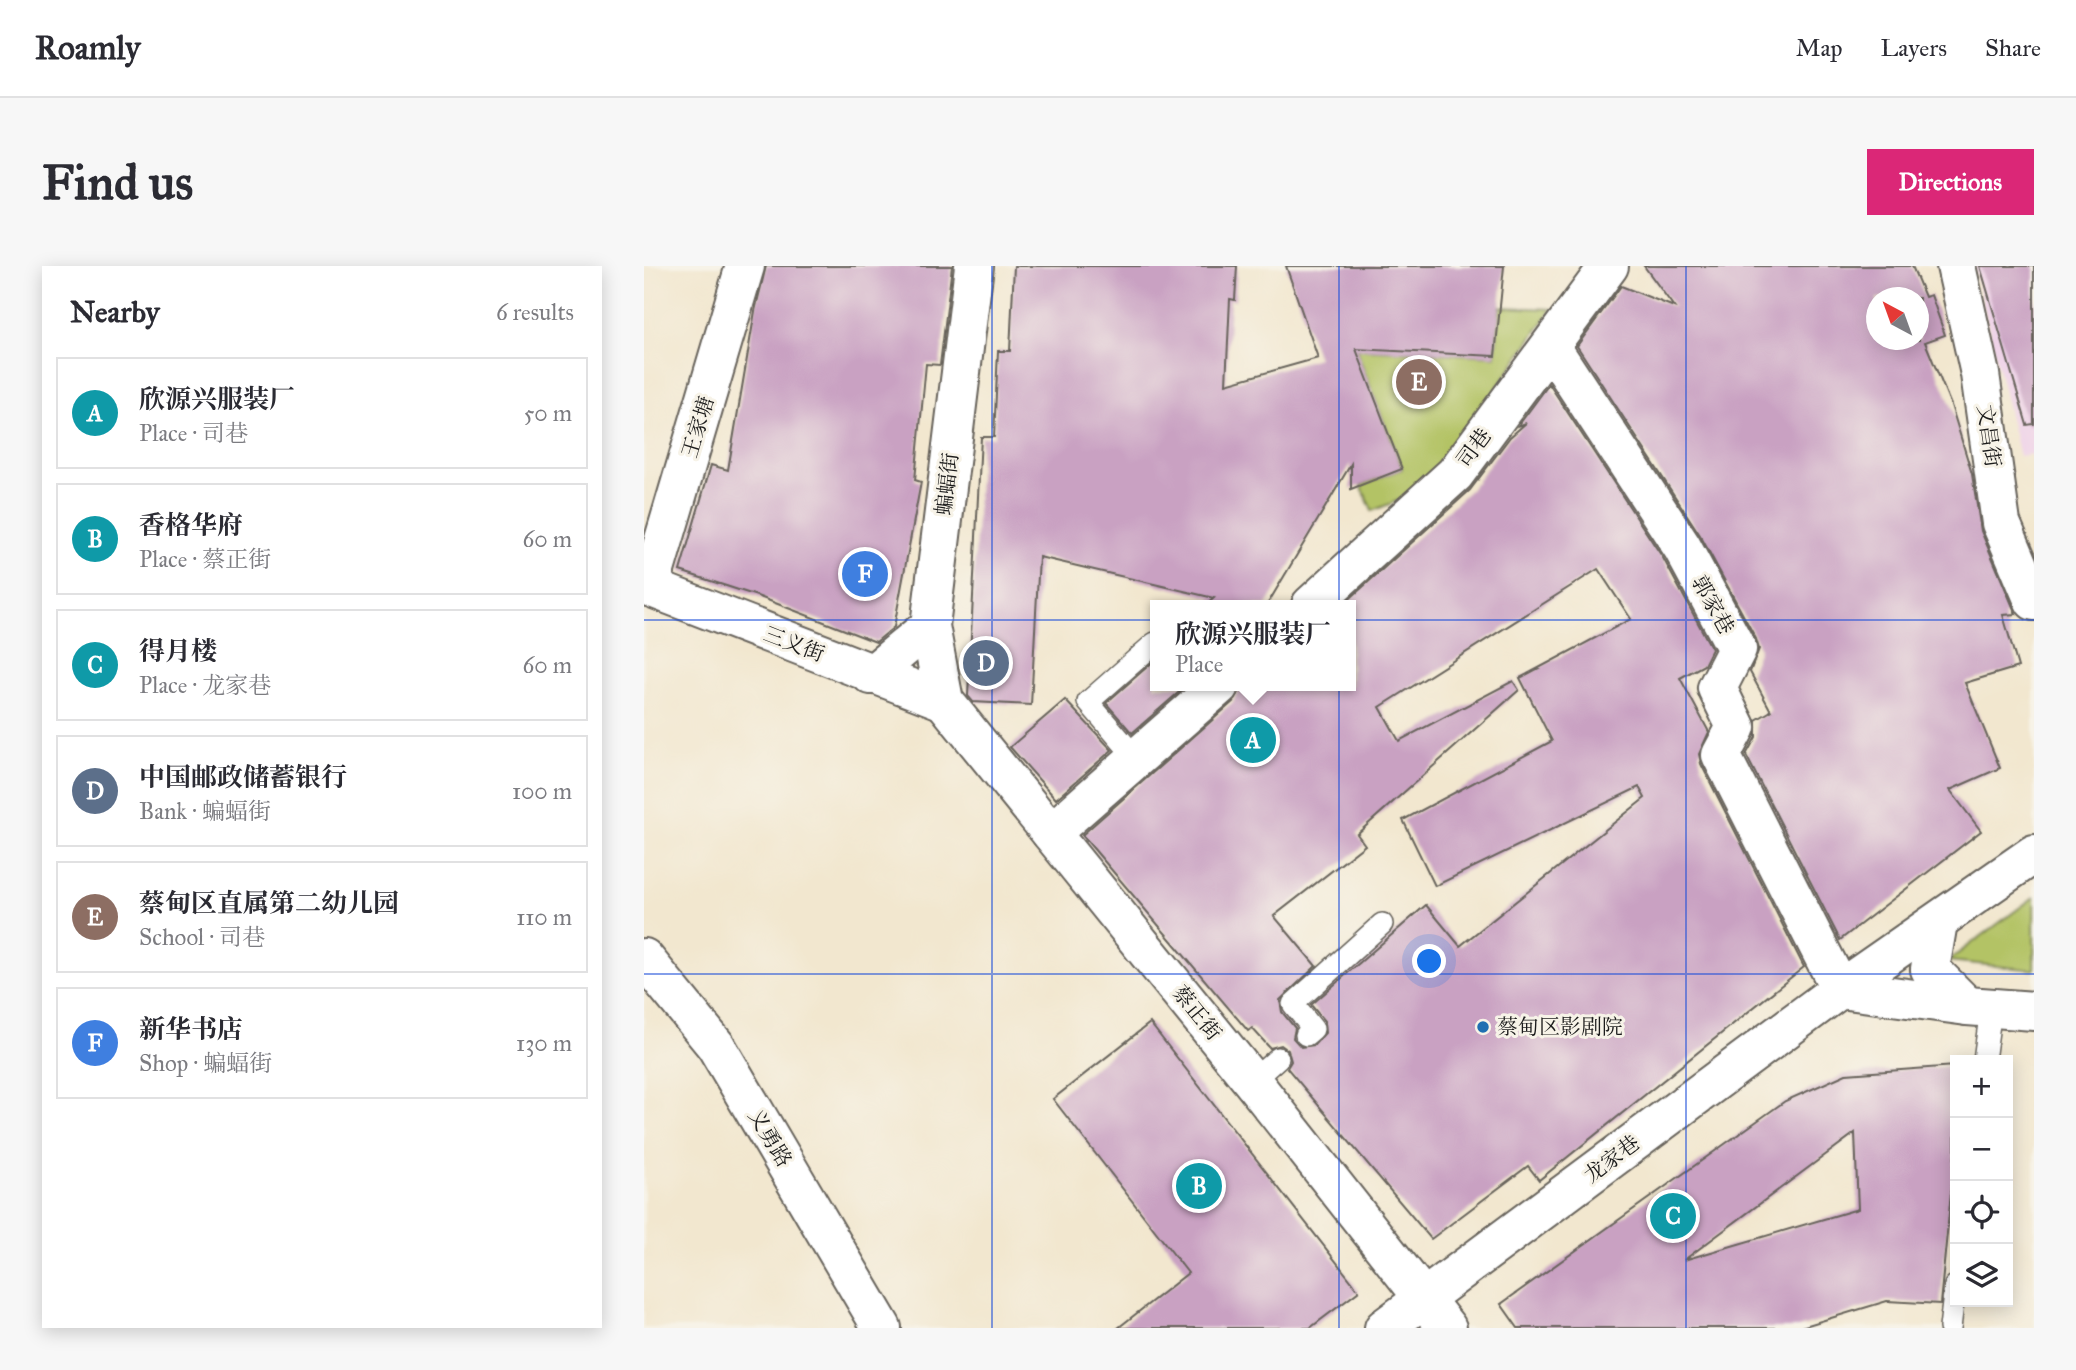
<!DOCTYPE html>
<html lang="en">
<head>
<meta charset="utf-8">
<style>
  body { margin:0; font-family:"IM FELL Great Primer","Noto Serif SC",serif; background:#f7f7f7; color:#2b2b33 }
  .controls { position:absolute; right:21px; bottom:21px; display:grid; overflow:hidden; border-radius:0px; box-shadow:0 4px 18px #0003 }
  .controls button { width:63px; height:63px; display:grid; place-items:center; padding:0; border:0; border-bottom:2px solid #e1e1e2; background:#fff; color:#2b2b33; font:35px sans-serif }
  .compass { position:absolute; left:1222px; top:21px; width:63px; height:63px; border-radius:50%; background:#fff; box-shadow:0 4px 18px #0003; rotate:319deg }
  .you { position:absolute; left:786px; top:696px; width:24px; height:24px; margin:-18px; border:5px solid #fff; border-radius:50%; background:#1a73e8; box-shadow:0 0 0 10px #1a73e833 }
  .badge { display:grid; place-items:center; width:46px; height:46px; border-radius:50%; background:#db2777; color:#fff; font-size:23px; font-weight:700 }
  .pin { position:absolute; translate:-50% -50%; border:4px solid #fff; box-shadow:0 2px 7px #0006 }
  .popup { position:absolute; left:506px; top:334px; width:206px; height:91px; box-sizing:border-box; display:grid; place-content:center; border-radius:0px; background:#fff; filter:drop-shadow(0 2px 5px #0005); font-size:23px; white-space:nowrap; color:#7c7c81 }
  .popup b { font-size:26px; color:#2b2b33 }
  .popup::after { content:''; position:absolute; left:50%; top:100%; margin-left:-14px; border:14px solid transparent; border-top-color:#fff }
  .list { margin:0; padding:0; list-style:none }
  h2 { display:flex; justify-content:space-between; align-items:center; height:91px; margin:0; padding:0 28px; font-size:30px }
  h2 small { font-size:23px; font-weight:400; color:#7c7c81 }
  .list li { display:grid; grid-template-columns:46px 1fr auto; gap:21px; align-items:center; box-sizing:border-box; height:112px; margin:0 14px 14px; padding:0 14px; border:2px solid #e1e1e2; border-radius:0px }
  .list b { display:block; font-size:26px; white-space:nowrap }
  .list p { margin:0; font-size:23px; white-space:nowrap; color:#7c7c81 }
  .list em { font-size:23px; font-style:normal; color:#7c7c81 }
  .icon { flex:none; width:38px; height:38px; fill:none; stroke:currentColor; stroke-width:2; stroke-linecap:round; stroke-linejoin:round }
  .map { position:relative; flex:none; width:1390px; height:1062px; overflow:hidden; border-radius:0px }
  header { display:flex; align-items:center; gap:42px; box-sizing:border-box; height:98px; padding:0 35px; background:#fff; border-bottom:2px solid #e1e1e2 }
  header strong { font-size:33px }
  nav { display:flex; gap:38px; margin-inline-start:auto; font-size:24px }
  .intro { display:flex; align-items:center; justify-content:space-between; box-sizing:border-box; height:168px; padding:0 42px }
  h1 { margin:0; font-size:49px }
  .button { padding:18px 32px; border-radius:0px; background:#db2777; color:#fff; font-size:24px; font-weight:700 }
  main { display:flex; gap:42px; padding:0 42px }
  aside { flex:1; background:#fff; border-radius:0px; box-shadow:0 4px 18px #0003 }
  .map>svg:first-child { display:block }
  .built { fill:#eed0e8 }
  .green { fill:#b3c365; stroke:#687040; stroke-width:2 }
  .building { fill:#c9a1c2; fill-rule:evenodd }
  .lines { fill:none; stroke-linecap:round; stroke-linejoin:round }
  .service-casing { stroke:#67635b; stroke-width:24 }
  .minor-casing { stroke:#67635b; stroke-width:42 }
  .tertiary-casing { stroke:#67635b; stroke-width:42 }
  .service { stroke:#fff; stroke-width:21 }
  .minor { stroke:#fff; stroke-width:38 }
  .tertiary { stroke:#fff; stroke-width:38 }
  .grid { fill:none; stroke:#1d4ed8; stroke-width:2; stroke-opacity:0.55 }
  .poi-dot { fill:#1f6fb2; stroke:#f7f3e8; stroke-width:2.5 }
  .labels { text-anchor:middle; stroke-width:6; stroke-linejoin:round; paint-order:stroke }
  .street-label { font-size:21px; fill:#1c1c1c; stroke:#f7f3e8 }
  .poi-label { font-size:21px; fill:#1c1c1c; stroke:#f7f3e8; text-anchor:start }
</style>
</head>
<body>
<header>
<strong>Roamly</strong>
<nav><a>Map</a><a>Layers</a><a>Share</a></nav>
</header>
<div class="intro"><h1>Find us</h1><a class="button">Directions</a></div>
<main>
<aside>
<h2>Nearby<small>6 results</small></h2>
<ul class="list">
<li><span class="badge" style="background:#0f9aa8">A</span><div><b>欣源兴服装厂</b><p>Place · 司巷</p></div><em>50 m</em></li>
<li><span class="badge" style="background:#0f9aa8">B</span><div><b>香格华府</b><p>Place · 蔡正街</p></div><em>60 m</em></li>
<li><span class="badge" style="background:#0f9aa8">C</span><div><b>得月楼</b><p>Place · 龙家巷</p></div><em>60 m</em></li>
<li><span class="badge" style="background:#5c6f8a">D</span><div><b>中国邮政储蓄银行</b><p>Bank · 蝙蝠街</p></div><em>100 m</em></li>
<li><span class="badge" style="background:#8d6e63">E</span><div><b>蔡甸区直属第二幼儿园</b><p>School · 司巷</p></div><em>110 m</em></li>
<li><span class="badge" style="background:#3f7fe0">F</span><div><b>新华书店</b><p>Shop · 蝙蝠街</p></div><em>130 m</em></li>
</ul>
</aside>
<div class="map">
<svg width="1390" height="1062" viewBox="0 0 1390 1062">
  <rect width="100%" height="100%" fill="#f7f3e8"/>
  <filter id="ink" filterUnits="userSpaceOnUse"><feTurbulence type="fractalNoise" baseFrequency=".0143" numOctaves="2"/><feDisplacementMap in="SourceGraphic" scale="14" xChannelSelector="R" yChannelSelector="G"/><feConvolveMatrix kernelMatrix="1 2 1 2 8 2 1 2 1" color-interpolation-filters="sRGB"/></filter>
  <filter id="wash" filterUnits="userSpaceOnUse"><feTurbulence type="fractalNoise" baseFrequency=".00686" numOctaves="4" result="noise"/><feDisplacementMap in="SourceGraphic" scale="28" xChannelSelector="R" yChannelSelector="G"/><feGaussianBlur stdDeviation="1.57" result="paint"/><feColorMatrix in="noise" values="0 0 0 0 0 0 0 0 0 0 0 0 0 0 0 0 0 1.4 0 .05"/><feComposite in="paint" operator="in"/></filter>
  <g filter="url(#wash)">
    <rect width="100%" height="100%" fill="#f2e7cf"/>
    <!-- built -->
    <polygon class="built" points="1330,0 1390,0 1390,188 1375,190"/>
    <!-- green -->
    <g class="green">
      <polygon points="856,41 908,43 809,185 761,232 728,245 717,219 758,203 712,83 851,90"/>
      <polygon points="1390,631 1390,704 1304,695"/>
    </g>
    <g id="blocks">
      <!-- building -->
      <g class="building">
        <polygon points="122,0 308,0 296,99 282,98 271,214 277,216 250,361 232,376 113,330 36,305 67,199 84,204 111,45"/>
        <polygon points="370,0 593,0 591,34 586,33 582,118 674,92 642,0 860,0 851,90 712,83 758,203 707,223 707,198 623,339 562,339 570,332 395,291 387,439 329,436 324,430 337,171 350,171 354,85 366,85"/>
        <path d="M1000 0H1268L1281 31 1287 29 1301 69 1281 76 1307 139 1328 208 1337 265 1372 348 1359 349 1374 401 1321 417 1356 502 1306 524 1337 565 1196 674 1102 489 1112 471V454L1127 445 1106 406 1115 383 1112 373 1056 269 933 80 977 20 1030 41ZM1233 32H1275V74H1233Z"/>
        <polygon points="1336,0 1390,0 1390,158 1383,159"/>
        <path d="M905 118 1019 292 1068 383 1060 399 1036 412 1065 466 1055 488 1057 498 1160 701 895 914 884 900 787 973 643 802 647 795 644 784 637 779 626 782 608 762 604 765 438 569 589 436 596 420H707V339H699L826 224 866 171 882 157 874 160ZM954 303 987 353 876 412 908 475 759 554 791 620 995 521 1001 532 816 680 782 639 667 739 680 755 681 767 670 779 657 781 649 772 651 762 638 746 636 734 672 700 630 650 721 579 713 568 875 424 869 415 755 475 736 441Z"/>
        <polygon points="511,394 511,420 542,420 488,467 462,437"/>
        <polygon points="421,434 468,484 412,533 366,481"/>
        <polygon points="506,757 715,1025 666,1062 474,1062 544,1007 409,833"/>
        <path d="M1311 800V886L1296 1038 1243 1035 1154 1062H874L857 1038 1141 835 1202 808ZM1211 867 1214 943 1040 994Z"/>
      </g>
    </g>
  </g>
  <g filter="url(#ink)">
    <use href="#blocks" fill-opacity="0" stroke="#67635b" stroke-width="2"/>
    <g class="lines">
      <!-- service casing -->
      <g class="service-casing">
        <g id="service">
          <polyline points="492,492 444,436 511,377"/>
          <polyline points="662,769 669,763 649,738 738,658"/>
          <polyline points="1340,794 1347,743"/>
          <polyline points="608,815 634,792"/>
          <polyline points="1306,1062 1311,1020"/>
        </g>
      </g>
      <!-- minor casing -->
      <g class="minor-casing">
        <g id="minor">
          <polyline points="330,0 286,360 300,435 608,815 803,1062"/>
          <polyline points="0,319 300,435"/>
          <polyline points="6,321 101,0"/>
          <polyline points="667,339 811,208 965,0"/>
          <polyline points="227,409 286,360"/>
          <polyline points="407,567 575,420"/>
          <polyline points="0,692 72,780 238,1062"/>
          <polyline points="740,1062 1196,723 1077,489 1092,461 1073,422 1093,383 1038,281 907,81"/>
        </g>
      </g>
      <!-- tertiary casing -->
      <g class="tertiary-casing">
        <g id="tertiary">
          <polyline points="1312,0 1336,108 1357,257 1390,335"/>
          <polyline points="1294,656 1286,703 1323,740"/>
          <polyline points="1196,723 1390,588"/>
          <polyline points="1196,723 1323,740 1390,745"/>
        </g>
      </g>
      <!-- service -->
      <use href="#service" class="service"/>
      <!-- minor -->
      <use href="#minor" class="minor"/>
      <!-- tertiary -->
      <use href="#tertiary" class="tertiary"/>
    </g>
  </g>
  <!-- grid -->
  <path class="grid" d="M348 0V1062M695 0V1062M1042 0V1062M0 354H1390M0 708H1390"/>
  <!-- markers -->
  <circle class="poi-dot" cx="839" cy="761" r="7"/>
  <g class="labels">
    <!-- street labels -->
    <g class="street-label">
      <text transform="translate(54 161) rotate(-73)" y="7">王家塘</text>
      <text transform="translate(1345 170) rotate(82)" y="7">文昌街</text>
      <text transform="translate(830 182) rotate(-54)" y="7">司巷</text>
      <text transform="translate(303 218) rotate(-83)" y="7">蝙蝠街</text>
      <text transform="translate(1069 339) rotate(61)" y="7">郭家巷</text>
      <text transform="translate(150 378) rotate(21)" y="7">三义街</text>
      <text transform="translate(553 747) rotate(51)" y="7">蔡正街</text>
      <text transform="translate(126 872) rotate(59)" y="7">义勇路</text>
      <text transform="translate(968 893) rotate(-37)" y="7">龙家巷</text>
    </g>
    <!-- poi labels -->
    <g class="poi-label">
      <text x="853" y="768">蔡甸区影剧院</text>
    </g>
  </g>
</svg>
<div class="controls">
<button>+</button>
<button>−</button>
<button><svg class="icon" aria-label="locate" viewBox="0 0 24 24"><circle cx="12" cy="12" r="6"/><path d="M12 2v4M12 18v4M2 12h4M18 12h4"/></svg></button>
<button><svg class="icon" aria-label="layers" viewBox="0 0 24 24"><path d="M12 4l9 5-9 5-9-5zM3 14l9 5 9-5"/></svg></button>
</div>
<svg class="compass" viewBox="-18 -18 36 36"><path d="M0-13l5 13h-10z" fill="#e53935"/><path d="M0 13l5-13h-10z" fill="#7c7c81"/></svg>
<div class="you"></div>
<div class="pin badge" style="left:609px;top:474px;background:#0f9aa8">A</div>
<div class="popup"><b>欣源兴服装厂</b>Place</div>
<div class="pin badge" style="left:555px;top:920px;background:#0f9aa8">B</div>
<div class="pin badge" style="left:1029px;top:950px;background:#0f9aa8">C</div>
<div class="pin badge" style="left:342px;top:397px;background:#5c6f8a">D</div>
<div class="pin badge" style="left:775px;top:116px;background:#8d6e63">E</div>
<div class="pin badge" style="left:221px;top:308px;background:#3f7fe0">F</div>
</div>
</main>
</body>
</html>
